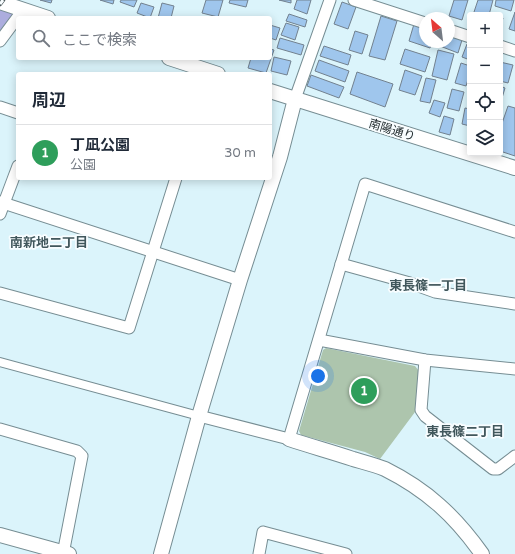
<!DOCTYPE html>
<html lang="ja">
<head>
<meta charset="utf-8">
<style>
  body { margin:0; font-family:"Varela Round","Noto Sans JP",sans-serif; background:#f2f2f3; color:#1f2937 }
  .controls { position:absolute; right:12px; top:12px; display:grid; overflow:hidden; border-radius:4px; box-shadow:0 2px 10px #0003 }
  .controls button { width:36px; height:36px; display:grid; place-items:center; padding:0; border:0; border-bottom:1px solid #e0e1e3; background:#fff; color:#1f2937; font:20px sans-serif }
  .compass { position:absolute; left:419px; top:12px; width:36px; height:36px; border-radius:50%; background:#fff; box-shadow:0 2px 10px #0003; rotate:332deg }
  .you { position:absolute; left:318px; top:376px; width:14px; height:14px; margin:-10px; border:3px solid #fff; border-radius:50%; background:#1a73e8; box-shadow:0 0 0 6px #1a73e833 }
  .badge { display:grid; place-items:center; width:26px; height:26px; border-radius:50%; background:#a91615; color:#fff; font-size:13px; font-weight:700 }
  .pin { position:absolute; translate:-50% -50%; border:2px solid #fff; box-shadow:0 1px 4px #0006 }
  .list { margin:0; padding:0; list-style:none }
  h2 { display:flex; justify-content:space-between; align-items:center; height:52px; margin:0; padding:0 16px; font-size:17px }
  h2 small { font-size:13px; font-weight:400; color:#747a83 }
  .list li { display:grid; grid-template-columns:26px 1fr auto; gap:12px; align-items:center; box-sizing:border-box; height:56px; padding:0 16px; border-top:1px solid #e0e1e3 }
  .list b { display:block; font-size:15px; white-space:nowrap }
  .list p { margin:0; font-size:13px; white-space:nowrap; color:#747a83 }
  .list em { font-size:13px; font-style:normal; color:#747a83 }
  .icon { flex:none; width:22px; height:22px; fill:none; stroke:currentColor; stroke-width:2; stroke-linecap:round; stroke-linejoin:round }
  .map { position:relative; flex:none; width:515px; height:554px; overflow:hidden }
  .search { position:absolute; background:#fff; box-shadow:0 2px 10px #0003; left:16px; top:16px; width:256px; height:44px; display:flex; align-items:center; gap:10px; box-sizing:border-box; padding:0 14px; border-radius:4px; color:#747a83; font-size:15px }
  .panel { position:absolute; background:#fff; box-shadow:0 2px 10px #0003; left:16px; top:72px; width:256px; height:108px; border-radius:4px }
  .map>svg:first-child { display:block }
  .green { fill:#adc5ad }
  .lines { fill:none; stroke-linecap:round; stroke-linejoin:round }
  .river { stroke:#acadde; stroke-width:23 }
  .building { fill:#9fc6ed; stroke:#72818f }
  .pedestrian-casing { stroke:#768d93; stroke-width:10 }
  .minor-casing { stroke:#768d93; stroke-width:13 }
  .tertiary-casing { stroke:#768d93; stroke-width:16 }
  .pedestrian { stroke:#fff; stroke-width:8 }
  .minor { stroke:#fff; stroke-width:11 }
  .tertiary { stroke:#fff; stroke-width:14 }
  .rail-casing { stroke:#4c585c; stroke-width:4.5 }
  .rail { stroke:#f8fdff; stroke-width:3; stroke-dasharray:9; stroke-linecap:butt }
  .labels { text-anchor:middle; stroke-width:3.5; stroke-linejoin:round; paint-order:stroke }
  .street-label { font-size:12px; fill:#222b2e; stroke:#f8fdff }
  .neighbourhood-label { font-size:13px; font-weight:bold; fill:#41575c; stroke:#f8fdff }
</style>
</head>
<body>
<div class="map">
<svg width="515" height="554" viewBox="0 0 515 554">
  <rect width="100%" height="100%" fill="#dbf4fb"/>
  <!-- green -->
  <polygon class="green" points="326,348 415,366 419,371 415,412 380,459 365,452 301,435 299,431 323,350"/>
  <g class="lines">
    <!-- river -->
    <polyline class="river" points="0,27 6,19"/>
  </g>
  <!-- building -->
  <g class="building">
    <polygon points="40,0 52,0 51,3"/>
    <polygon points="100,0 114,0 113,4"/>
    <polygon points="121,0 137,0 134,7 120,2"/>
    <polygon points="206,0 223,0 218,17 202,13"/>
    <polygon points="230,0 248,0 246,7 229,3"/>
    <polygon points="279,0 291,0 291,3"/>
    <polygon points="297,0 311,0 307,14 294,9"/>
    <polygon points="454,0 468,0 462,20 449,16"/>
    <polygon points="478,0 493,0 489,15 473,15"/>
    <polygon points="496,0 514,0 511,11 495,6"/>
    <polygon points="342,2 356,7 348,29 334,24"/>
    <polygon points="141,3 154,7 150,18 137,13"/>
    <polygon points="162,3 174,6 171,18 158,18"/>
    <polygon points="515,12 515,31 509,29"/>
    <polygon points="289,14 307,20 305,27 286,21"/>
    <polygon points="381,16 397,21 385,60 369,56"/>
    <polygon points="500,17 503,18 500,28"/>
    <polygon points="286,23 299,27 295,40 281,35"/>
    <polygon points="414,24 425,28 425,42 432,42 430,48 409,41"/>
    <polygon points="270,25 280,28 276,40 270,38"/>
    <polygon points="355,31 368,35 362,54 349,50"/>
    <polygon points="449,35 462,40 458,53 440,46 441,42 449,42"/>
    <polygon points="280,38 304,45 301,55 277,48"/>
    <polygon points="467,44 470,45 470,60 462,57"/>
    <polygon points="324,46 351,55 348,65 320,56"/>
    <polygon points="270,49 274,50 266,73 248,68 251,58 270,58"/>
    <polygon points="405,49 430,57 425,72 400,64"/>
    <polygon points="438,50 454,54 447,80 432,76"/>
    <polygon points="274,57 291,61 287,75 271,71"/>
    <polygon points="319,60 349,71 345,82 315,71"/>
    <polygon points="500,62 513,65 508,83 500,81"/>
    <polygon points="461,63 470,66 470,73 466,86 455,83"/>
    <polygon points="405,70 422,76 415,95 399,90"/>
    <polygon points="357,72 393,84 385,107 350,94"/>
    <polygon points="311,75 344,87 339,98 307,86"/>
    <polygon points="426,78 436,80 430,103 420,101"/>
    <polygon points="500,86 505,88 502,98 500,98"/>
    <polygon points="452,89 464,92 459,111 447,108"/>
    <polygon points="434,100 445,103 440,117 429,113"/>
    <polygon points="508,106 515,108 515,156 500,151 500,129"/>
    <polygon points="465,108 470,109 470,126 462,124"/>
    <polygon points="444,116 454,119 450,135 439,132"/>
  </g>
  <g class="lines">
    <!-- pedestrian casing -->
    <g class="pedestrian-casing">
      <polyline id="pedestrian" points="0,362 199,416"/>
    </g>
    <!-- minor casing -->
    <g class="minor-casing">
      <g id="minor">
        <polyline points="354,0 425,23"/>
        <polyline points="449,30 470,37"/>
        <polyline points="0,41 23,10"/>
        <polyline points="500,46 515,51"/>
        <polyline points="295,99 330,0"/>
        <polyline points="0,107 18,113"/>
        <polyline points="0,202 240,280"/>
        <polyline points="0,214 18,166"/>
        <polyline points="341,264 410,283 435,292 515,304"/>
        <polyline points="0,293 129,328 176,178"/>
        <polyline points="319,340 425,360 515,369"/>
        <polyline points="425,360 421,410 425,416 493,469 498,469 515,456"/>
        <polyline points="199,416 289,439 365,184 515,232"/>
        <polyline points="0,429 77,451 82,456 63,554"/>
        <polyline points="259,554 263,532 346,554"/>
      </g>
    </g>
    <!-- tertiary casing -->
    <g class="tertiary-casing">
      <g id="tertiary">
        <polyline points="0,2 48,18"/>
        <polyline points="169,58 218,74"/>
        <polyline points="270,91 515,168"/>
        <path d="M289 439C310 446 332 452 353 459 363 462 375 465 385 469 427 490 455 516 482 554"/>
        <polyline points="0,535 69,554"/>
        <polyline points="161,554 199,416 240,280 280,157 295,99"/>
      </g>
    </g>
    <!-- pedestrian -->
    <use href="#pedestrian" class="pedestrian"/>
    <!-- minor -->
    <use href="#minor" class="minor"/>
    <!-- tertiary -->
    <use href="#tertiary" class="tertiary"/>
    <!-- rail casing -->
    <g class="rail-casing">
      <polyline id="rail" points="0,4 3,0"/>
    </g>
    <!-- rail -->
    <use href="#rail" class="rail"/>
  </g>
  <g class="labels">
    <!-- street labels -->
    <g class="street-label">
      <text transform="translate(392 130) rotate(17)" y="4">南陽通り</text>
    </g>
    <!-- neighbourhood labels -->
    <g class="neighbourhood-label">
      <text x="49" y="247">南新地二丁目</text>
      <text x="428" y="290">東長篠一丁目</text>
      <text x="465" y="436">東長篠二丁目</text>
    </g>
  </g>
</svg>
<div class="controls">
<button>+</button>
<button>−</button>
<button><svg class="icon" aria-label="locate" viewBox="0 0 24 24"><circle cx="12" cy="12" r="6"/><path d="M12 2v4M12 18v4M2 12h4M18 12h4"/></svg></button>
<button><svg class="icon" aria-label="layers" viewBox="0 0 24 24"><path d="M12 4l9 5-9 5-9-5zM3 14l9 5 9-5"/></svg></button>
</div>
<svg class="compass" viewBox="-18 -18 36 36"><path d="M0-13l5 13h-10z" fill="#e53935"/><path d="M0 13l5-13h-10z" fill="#747a83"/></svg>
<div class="you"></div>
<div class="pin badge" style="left:364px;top:391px;background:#2e9e5b">1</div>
<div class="search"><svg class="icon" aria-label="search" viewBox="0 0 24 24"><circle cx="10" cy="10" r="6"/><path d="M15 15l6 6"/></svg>ここで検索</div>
<section class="panel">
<h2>周辺<small></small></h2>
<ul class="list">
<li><span class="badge" style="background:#2e9e5b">1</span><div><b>丁凪公園</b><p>公園</p></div><em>30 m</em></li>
</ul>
</section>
</div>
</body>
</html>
